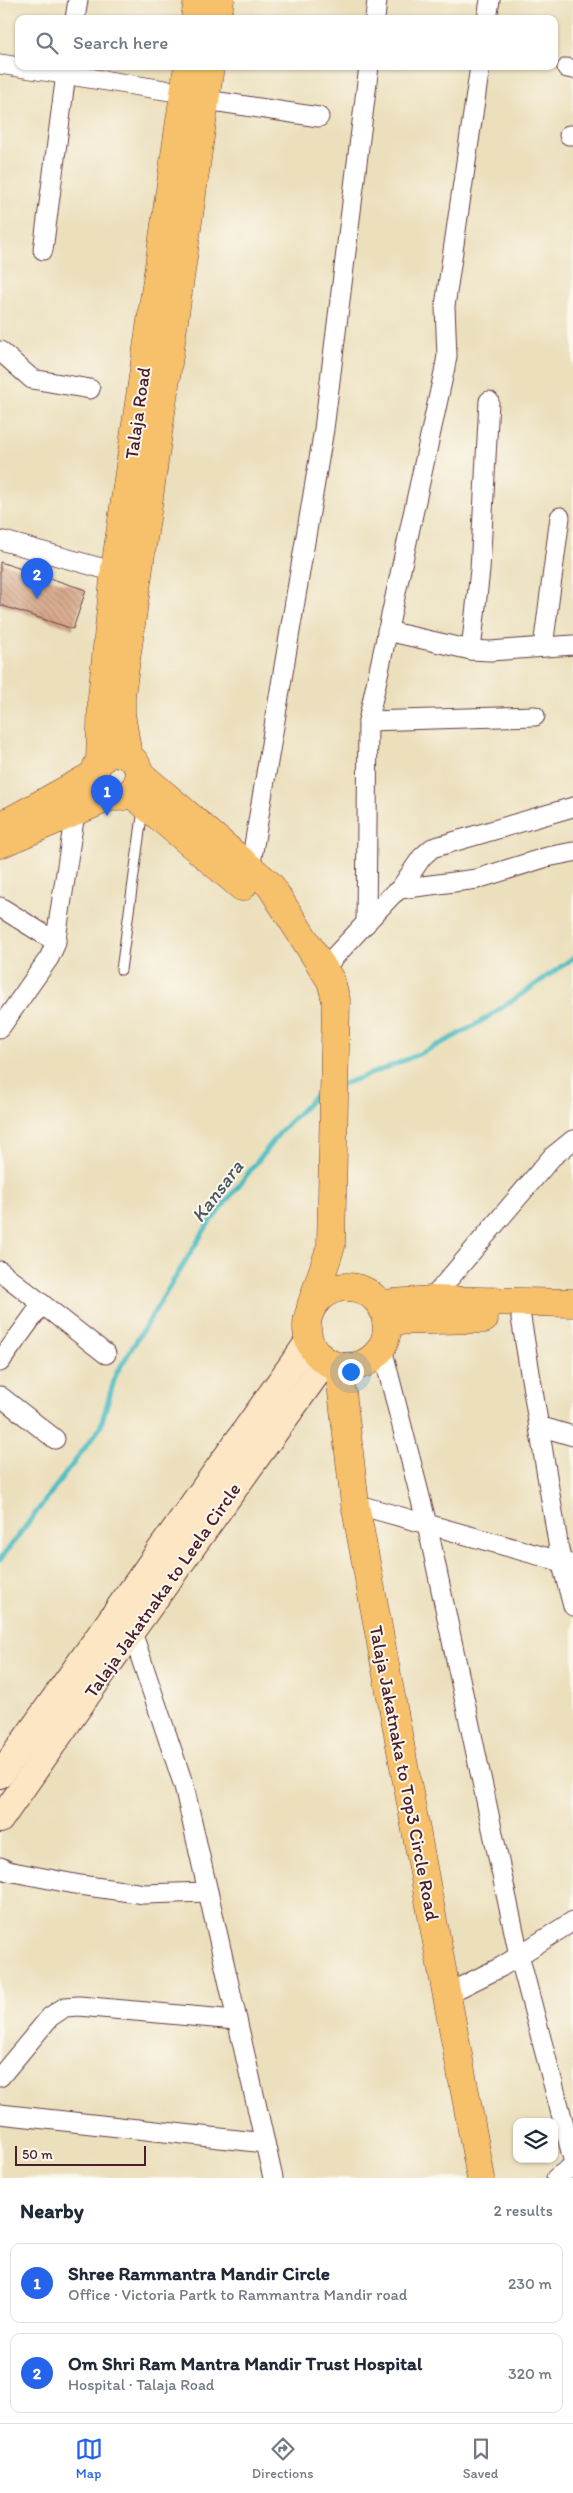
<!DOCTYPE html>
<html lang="en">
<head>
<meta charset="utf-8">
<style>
  body { margin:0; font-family:Itim,sans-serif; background:#f6f6f7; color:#1f2937 }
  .controls { position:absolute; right:15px; bottom:15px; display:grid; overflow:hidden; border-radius:10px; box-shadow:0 1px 4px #0004 }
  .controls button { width:45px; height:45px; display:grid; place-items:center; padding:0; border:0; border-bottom:1px solid #e0e1e3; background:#fff; color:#1f2937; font:25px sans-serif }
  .scale { position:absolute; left:15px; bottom:12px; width:131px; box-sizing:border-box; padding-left:5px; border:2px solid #4a1f2b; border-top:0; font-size:14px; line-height:18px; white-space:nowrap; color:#4a1f2b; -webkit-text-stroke:4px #fbf7ec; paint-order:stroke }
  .you { position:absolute; left:350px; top:1371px; width:18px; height:18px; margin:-12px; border:4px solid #fff; border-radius:50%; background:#1a73e8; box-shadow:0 0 0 8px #1a73e833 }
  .badge { display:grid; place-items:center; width:32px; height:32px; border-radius:50%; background:#2563eb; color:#fff; font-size:16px; font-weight:700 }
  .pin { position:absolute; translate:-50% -41px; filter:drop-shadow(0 1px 2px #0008) }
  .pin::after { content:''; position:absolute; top:26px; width:18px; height:15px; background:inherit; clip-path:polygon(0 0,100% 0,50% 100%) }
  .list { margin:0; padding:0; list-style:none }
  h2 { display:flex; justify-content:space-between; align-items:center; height:65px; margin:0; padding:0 20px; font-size:21px }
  h2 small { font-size:16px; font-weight:400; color:#747a83 }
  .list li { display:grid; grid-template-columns:32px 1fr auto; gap:15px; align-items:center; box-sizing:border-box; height:80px; margin:0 10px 10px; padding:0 10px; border:1px solid #e0e1e3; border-radius:10px }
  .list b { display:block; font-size:19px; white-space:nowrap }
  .list p { margin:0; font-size:16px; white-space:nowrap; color:#747a83 }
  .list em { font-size:16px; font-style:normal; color:#747a83 }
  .icon { flex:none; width:28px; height:28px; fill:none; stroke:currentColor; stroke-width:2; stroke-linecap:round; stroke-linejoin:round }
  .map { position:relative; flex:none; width:573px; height:2178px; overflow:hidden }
  .search { position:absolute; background:#fff; box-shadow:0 1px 4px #0004; left:15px; right:15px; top:15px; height:55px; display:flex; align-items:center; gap:12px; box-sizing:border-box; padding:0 18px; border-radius:10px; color:#747a83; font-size:19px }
  .sheet { height:245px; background:#fff }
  nav { display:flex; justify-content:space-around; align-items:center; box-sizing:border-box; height:70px; border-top:1px solid #e0e1e3; background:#fff; font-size:14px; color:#747a83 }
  nav a { display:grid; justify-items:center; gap:2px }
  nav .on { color:#2563eb }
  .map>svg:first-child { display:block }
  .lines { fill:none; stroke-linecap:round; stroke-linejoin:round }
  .stream { stroke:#4fbdc3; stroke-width:5 }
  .building { fill:url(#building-back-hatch) }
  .service-casing { stroke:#623c41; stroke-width:11 }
  .minor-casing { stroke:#623c41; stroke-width:21 }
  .secondary-casing { stroke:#623c41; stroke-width:28 }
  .primary-casing { stroke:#623c41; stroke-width:29 }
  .trunk-casing { stroke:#623c41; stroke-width:29 }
  .service { stroke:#fff; stroke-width:9 }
  .minor { stroke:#fff; stroke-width:19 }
  .secondary { stroke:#fce6c4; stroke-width:26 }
  .primary { stroke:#f7c06b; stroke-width:28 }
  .trunk { stroke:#f7c06b; stroke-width:28 }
  .labels { text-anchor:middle; stroke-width:4; stroke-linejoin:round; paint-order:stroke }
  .street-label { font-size:19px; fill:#4a1f2b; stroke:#fbf7ec }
  .water-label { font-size:20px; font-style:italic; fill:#4c5660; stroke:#fbf7ec }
</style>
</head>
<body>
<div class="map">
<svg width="573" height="2178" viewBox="0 0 573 2178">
  <defs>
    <pattern id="building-back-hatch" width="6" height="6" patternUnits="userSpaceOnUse" patternTransform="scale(1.25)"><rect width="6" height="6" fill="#d6a587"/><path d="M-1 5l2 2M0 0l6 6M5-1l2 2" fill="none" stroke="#b0866f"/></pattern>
  </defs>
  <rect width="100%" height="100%" fill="#fbf7ec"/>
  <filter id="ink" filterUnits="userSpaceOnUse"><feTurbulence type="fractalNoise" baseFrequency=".02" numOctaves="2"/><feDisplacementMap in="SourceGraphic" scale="10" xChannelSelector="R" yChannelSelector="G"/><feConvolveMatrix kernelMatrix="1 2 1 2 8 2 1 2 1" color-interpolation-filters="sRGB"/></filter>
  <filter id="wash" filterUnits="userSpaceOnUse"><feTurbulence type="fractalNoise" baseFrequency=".0096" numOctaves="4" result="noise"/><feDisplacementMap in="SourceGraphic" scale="20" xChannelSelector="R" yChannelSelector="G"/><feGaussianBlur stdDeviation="1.12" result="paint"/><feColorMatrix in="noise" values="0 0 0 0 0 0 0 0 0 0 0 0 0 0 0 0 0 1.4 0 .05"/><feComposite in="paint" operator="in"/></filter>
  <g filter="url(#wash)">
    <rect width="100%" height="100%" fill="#ebdfbc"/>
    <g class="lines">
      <!-- stream -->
      <g class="stream">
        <path d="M343 1084C392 1067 444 1045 488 1017 517 998 545 978 573 958"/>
        <polyline points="0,1560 100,1428 116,1374 207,1226 281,1131 320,1091 325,1089"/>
      </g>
    </g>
    <g id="blocks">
      <!-- building -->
      <polygon class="building" points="0,562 86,590 73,629 0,605"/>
    </g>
  </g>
  <g filter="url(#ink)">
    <use href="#blocks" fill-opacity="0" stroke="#623c41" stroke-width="1"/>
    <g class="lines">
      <!-- service casing -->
      <g class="service-casing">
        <polyline id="service" points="121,970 143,809"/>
      </g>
      <!-- minor casing -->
      <g class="minor-casing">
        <g id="minor">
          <polyline points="75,19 78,0"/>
          <polyline points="375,19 377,0"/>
          <polyline points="487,19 490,0"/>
          <polyline points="0,64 196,95"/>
          <polyline points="567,68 573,69"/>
          <polyline points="206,100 319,117"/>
          <polyline points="569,135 573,135"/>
          <polyline points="43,250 67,66"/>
          <polyline points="0,351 32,379 90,389"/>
          <polyline points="4,541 126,575"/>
          <polyline points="387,631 471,650 490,651 573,645"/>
          <polyline points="543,647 560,517"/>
          <polyline points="471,650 480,570 489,401"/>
          <polyline points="368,721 535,716"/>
          <polyline points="250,869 324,429 369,66"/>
          <polyline points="400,889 422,857 432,848 573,807"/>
          <polyline points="0,907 56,942"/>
          <polyline points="366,924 368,721 444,372 447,356 445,306 480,66"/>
          <polyline points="323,969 392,895 400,889 477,879 547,857 573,852"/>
          <polyline points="0,1028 49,958 55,945 75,813"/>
          <polyline points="0,1271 106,1354"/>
          <polyline points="431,1300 552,1157 573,1140"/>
          <polyline points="521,1318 561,1561 573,1606"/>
          <polyline points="382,1348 427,1524 519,1955 573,2159"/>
          <polyline points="0,1362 42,1304"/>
          <polyline points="0,1396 55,1439"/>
          <polyline points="539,1426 573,1436"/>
          <polyline points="355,1504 570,1564"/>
          <polyline points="129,1623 184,1786 273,2178"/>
          <polyline points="0,1867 8,1871 80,1885 144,1894 208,1892"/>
          <polyline points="447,1994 501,1967 573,1921"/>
          <polyline points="0,2077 50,2017 65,2007 79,2006 236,2020"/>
          <polyline points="0,2114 265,2143"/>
          <polyline points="556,2178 573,2166"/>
        </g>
      </g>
      <!-- secondary casing -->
      <g class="secondary-casing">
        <g id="secondary">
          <polyline points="0,1775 308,1342"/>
          <polyline points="0,1820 132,1631 326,1361"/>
        </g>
      </g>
      <!-- primary casing -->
      <g class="primary-casing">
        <g id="primary">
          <polyline points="195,19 198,0"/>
          <polyline points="217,19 220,0"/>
          <polyline points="128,756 121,714 121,695 210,66"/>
          <polyline points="100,761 102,697 115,569 188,66"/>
        </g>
      </g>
      <!-- trunk casing -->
      <g class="trunk-casing">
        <g id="trunk">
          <circle cx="117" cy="775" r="22"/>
          <polyline points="140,774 270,885 331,981 336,1000 331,1246 311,1306"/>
          <polyline points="131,793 242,887"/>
          <polyline points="0,824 12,820 95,774"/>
          <polyline points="0,844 110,797"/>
          <circle cx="347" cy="1327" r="40"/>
          <polyline points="382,1304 431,1300 573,1303"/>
          <polyline points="386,1321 484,1319"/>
          <polyline points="339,1366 355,1504 481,2178"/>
        </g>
      </g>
      <!-- service -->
      <use href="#service" class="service"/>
      <!-- minor -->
      <use href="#minor" class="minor"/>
      <!-- secondary -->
      <use href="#secondary" class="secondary"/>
      <!-- primary -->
      <use href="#primary" class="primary"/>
      <!-- trunk -->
      <use href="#trunk" class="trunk"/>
    </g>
  </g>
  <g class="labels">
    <!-- street labels -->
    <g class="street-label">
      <text transform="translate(137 413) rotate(-82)" y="7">Talaja Road</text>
      <text transform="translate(162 1590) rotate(-55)" y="7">Talaja Jakatnaka to Leela Circle</text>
      <text transform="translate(405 1773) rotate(79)" y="7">Talaja Jakatnaka to Top3 Circle Road</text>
    </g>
    <!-- water labels -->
    <g class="water-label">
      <text transform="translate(217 1191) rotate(-53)" y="7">Kansara</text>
    </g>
  </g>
</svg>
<div class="controls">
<button><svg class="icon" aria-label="layers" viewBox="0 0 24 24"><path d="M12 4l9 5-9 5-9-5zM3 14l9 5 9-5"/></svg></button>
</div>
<div class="scale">50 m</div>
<div class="you"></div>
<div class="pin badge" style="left:107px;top:816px">1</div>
<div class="pin badge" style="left:37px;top:599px">2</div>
<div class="search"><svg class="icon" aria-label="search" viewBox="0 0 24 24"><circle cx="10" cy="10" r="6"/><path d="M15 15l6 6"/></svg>Search here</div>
</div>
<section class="sheet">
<h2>Nearby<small>2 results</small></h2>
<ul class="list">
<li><span class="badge">1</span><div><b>Shree Rammantra Mandir Circle</b><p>Office · Victoria Partk to Rammantra Mandir road</p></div><em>230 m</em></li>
<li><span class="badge">2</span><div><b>Om Shri Ram Mantra Mandir Trust Hospital</b><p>Hospital · Talaja Road</p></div><em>320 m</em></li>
</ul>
</section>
<nav>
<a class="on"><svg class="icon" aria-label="map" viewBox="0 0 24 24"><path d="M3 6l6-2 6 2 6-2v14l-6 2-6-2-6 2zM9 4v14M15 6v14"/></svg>Map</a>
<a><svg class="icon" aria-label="directions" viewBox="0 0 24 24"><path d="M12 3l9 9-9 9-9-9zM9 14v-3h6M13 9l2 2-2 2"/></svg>Directions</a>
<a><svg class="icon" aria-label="saved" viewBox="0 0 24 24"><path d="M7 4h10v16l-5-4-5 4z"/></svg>Saved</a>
</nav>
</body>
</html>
